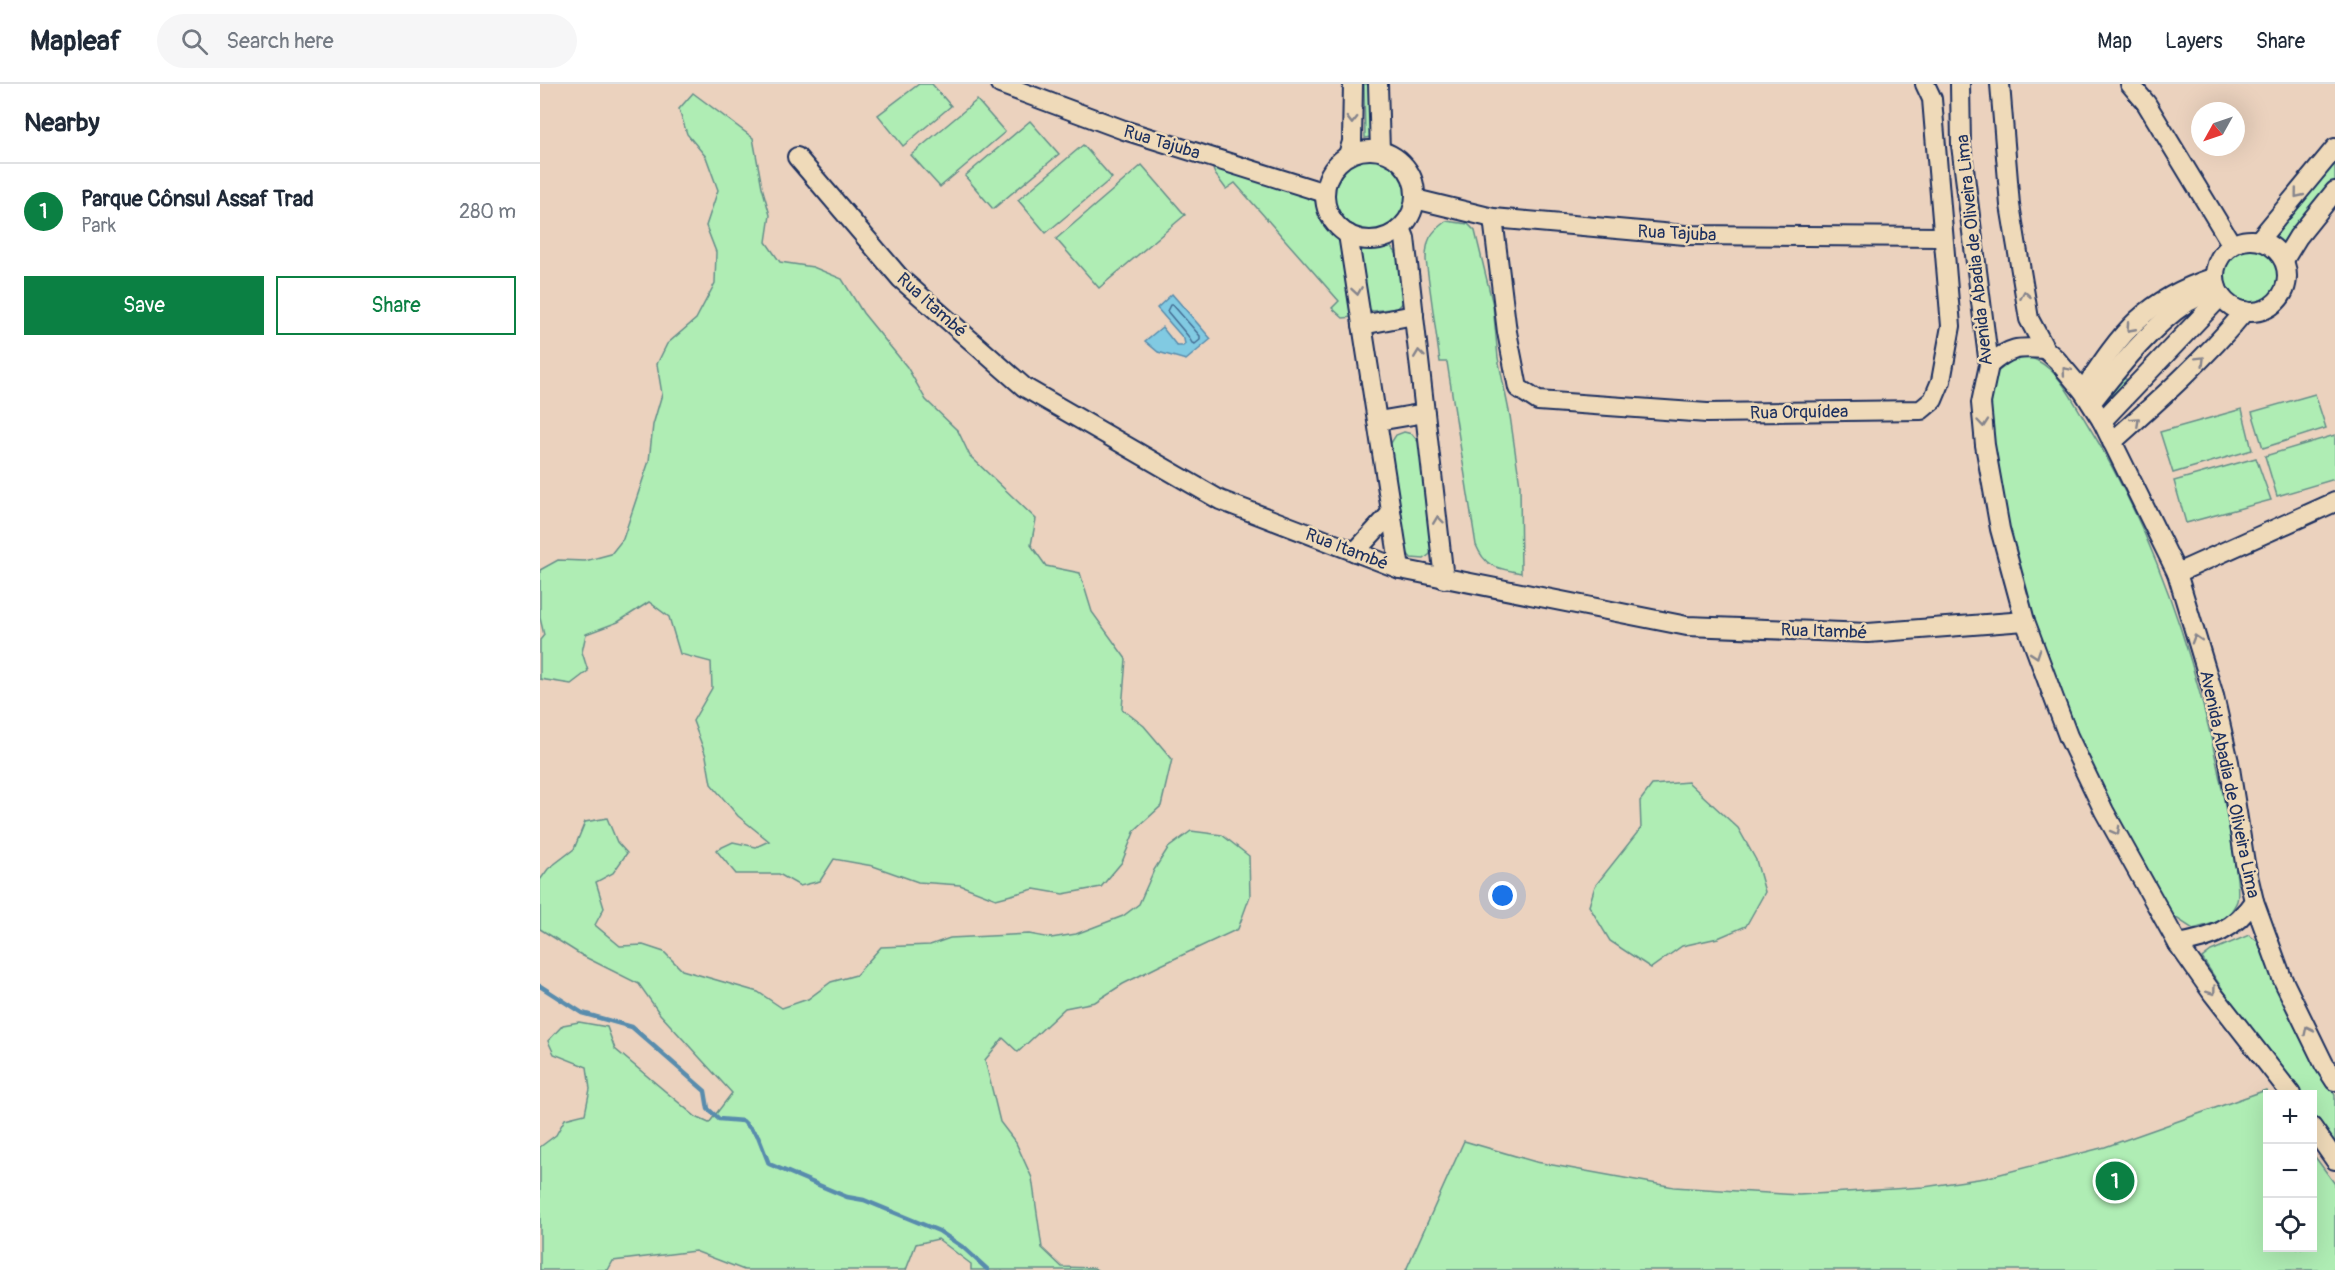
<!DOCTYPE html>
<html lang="en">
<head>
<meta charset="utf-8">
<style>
  body { margin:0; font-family:Pangolin,sans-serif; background:#f6f6f7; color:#1f2937 }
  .controls { position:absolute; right:18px; bottom:18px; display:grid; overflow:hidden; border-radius:0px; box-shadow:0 6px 24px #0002 }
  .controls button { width:54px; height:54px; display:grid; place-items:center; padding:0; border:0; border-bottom:2px solid #e0e1e3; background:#fff; color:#1f2937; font:30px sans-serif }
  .compass { position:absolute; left:1651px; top:18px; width:54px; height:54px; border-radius:50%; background:#fff; box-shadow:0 6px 24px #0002; rotate:230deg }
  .you { position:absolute; left:963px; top:812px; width:21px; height:21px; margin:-15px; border:4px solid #fff; border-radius:50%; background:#1a73e8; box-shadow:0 0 0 9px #1a73e833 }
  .badge { display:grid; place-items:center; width:39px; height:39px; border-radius:50%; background:#0b8043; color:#fff; font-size:20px; font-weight:700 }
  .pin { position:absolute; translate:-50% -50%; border:3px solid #fff; box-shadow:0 2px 6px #0006 }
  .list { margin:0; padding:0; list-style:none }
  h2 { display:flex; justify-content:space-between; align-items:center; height:78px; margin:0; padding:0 24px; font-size:26px }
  h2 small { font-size:20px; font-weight:400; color:#747a83 }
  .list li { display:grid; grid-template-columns:39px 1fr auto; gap:18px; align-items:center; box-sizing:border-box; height:96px; padding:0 24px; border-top:2px solid #e0e1e3 }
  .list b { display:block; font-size:22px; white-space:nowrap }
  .list p { margin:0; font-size:20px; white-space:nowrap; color:#747a83 }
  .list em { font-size:20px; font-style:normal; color:#747a83 }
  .actions { display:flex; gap:12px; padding:18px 24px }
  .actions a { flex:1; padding:14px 0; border:2px solid #0b8043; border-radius:0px; text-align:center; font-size:21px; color:#0b8043 }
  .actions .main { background:#0b8043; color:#fff }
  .icon { flex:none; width:33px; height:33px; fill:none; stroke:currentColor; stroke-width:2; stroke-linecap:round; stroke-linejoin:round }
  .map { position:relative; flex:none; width:1795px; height:1186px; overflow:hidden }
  header { display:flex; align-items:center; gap:36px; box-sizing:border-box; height:84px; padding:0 30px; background:#fff; border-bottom:2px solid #e0e1e3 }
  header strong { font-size:28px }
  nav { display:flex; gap:33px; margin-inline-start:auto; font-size:21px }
  .search { width:420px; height:54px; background:#f6f6f7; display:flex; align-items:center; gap:15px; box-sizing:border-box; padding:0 21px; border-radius:33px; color:#747a83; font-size:22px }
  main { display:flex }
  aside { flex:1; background:#fff }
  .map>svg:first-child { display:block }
  .green { fill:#afedb4; stroke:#658e89; stroke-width:1.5 }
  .water { fill:#81cae2; stroke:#588cad; stroke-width:1.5 }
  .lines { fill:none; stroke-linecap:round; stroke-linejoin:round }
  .shore { stroke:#446d93; stroke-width:1.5 }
  .stream { stroke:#588cad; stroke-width:4.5 }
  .minor-casing { stroke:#1b2f5e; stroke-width:22 }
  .minor { stroke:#efdab9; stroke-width:18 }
  .oneway { stroke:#85848c }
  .labels { text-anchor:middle; stroke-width:5; stroke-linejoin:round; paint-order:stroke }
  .street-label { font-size:18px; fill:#1b2f5e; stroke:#efdab9 }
</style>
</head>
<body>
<header>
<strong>Mapleaf</strong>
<div class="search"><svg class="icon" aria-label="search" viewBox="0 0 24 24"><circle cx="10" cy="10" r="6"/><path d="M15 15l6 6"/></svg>Search here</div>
<nav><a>Map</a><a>Layers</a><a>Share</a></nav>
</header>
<main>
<aside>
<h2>Nearby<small></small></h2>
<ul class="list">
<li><span class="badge">1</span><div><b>Parque Cônsul Assaf Trad</b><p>Park</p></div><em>280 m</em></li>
</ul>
<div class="actions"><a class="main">Save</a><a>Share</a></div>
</aside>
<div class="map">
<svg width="1795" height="1186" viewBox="0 0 1795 1186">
  <rect width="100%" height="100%" fill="#ebd2be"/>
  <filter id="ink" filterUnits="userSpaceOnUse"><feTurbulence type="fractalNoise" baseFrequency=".0167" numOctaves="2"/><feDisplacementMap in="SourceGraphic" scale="12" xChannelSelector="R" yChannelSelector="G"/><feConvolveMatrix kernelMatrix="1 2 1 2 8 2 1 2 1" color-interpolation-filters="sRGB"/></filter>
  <g filter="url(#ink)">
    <!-- green -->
    <g class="green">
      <polygon points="379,0 392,0 411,22 363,62 338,31"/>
      <polygon points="824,0 831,0 831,53 825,54"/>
      <polygon points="153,9 213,54 222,103 230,131 226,158 240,178 273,183 302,195 323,229 367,283 386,316 418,347 430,372 496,435 491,461 506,482 540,489 552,528 586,575 582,625 604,642 632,675 621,722 595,746 582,778 561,803 523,810 494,805 456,815 420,801 378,798 333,782 294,775 280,797 260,802 239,790 196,790 176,766 193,758 216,763 229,757 198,732 171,700 166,672 153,637 172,604 171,578 140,570 129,533 109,518 78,538 46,550 42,568 48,587 31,600 0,595 0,556 4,551 0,534 0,486 18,476 45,477 71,470 83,455 109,377 113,341 122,310 117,280 127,260 156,235 175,199 176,168 166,142 178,106 166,73 147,50 139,25"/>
      <polygon points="437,16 465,48 400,103 371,71"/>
      <polygon points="490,37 519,70 453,125 425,92"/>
      <polygon points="543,61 572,94 506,149 478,116"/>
      <circle cx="830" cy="111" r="39"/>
      <path d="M670 78 780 116C782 134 790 144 802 155L813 233 803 234 792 224 799 217 695 99 686 105 675 90Z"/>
      <polygon points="1795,79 1795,99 1745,161 1735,153 1739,147"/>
      <polygon points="602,81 645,131 559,204 516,155"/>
      <path d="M906 137 928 140 935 147 953 221 958 274 970 332 980 401 981 489C958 484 946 485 936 461L907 278H900L886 176C886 156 890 149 906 137Z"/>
      <path d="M846 160C865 169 863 197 865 216L858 224 833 227 827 225 818 171 824 164Z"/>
      <circle cx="1711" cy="190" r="30"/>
      <path d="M1489 273C1518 283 1529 311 1545 336 1622 460 1666 605 1690 749 1692 764 1701 805 1697 817 1695 823 1689 830 1685 836L1653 845 1630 830 1603 794 1501 576 1467 447 1448 319 1455 290 1471 277Z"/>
      <polygon points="1580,293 1588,296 1587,299 1567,321 1565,320 1563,316"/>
      <polygon points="1775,310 1786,344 1723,364 1712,328"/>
      <polygon points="1702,325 1712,366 1633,389 1620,348"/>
      <polygon points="864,348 872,350 880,360 892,463 890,470 884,475 871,474 864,465 849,362 856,351"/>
      <polygon points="1795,351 1795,395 1737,412 1725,372"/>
      <polygon points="1716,374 1731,416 1646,439 1634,397"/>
      <polygon points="1148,698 1198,744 1216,776 1225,808 1206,842 1178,854 1142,862 1111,884 1070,857 1049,822 1055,802 1101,744 1100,717 1112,701"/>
      <polygon points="67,734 77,758 87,769 73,789 56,798 64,824 55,841 80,862 103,861 124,868 142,886 218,908 242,924 268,915 291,898 316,891 341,863 390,861 410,854 489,850 511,854 536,850 583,832 599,820 614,786 628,764 651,747 682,751 709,772 710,812 698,845 619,882 583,900 555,918 525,924 478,968 463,954 445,976 460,1038 476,1059 492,1094 502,1164 522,1183 554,1184 557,1186 431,1186 431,1180 398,1155 376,1160 366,1186 204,1186 155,1167 73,1177 68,1186 0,1186 0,1063 16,1051 25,1035 45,1030 50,1005 47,983 14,970 8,957 23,941 39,938 67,943 75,965 156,1033 169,1039 192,1009 120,930 99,900 43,872 0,845 0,796 8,785 34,765 45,738"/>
      <polygon points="1709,851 1717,857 1726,873 1775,981 1795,1011 1795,1073 1773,1040 1772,1010 1752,1010 1662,874 1671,867"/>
      <polygon points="1726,1006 1729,1010 1728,1010 1728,1164 1772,1164 1773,1070 1795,1100 1795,1186 866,1186 924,1057 996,1078 1134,1103 1259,1111 1384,1103 1445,1094 1565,1063"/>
    </g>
    <!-- water -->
    <polygon class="water" points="632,210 671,255 646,276 618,268 605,257 622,243 637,262 643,262 645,260 644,255 617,224"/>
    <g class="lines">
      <!-- shore -->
      <polygon class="shore" points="630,221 633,221 660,252 660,256 655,260 652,259 648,252 627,227"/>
      <!-- stream -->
      <polyline class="stream" points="0,902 42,929 92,943 165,1007 168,1025 179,1035 203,1037 218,1052 229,1080 307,1113 324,1116 399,1147 424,1164 448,1186"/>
      <!-- minor casing -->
      <g class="minor-casing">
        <g id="minor">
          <polyline points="460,0 584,46 785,109"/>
          <polyline points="838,0 840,67"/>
          <polyline points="1420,0 1421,61 1449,281 1441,319 1445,361 1460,445 1485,537 1528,652 1564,727 1638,860 1673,910 1751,1010"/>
          <polyline points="1460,0 1470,121 1489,235 1505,265 1517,276 1543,307 1562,337 1637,489 1674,612 1689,678 1705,779 1714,817 1742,894 1784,980 1795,997"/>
          <polyline points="1590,0 1606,19 1692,161"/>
          <circle cx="830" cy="111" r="45"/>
          <polyline points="808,71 812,58 813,0"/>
          <polyline points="257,73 361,195 484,303 680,416 860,485 1147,542 1328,549 1485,537"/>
          <polyline points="875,115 953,134 1145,151 1403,153"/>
          <polyline points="953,134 967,248 978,304 998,317 1167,329 1381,326 1393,316 1401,297 1411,242 1392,15 1385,0"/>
          <polyline points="861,144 865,154 904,495"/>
          <polyline points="808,150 860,485"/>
          <circle cx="1711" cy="192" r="36"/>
          <polyline points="1719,156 1795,64"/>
          <polyline points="1744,176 1758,153 1795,107"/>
          <polyline points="822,241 874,231"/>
          <path d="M1449 281C1470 263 1477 263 1505 265"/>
          <path d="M1543 307C1582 247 1605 216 1675 193"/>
          <path d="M1551 319C1578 285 1611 242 1648 218 1657 213 1668 209 1677 204"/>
          <polyline points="838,337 885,329"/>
          <polyline points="1562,337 1681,212"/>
          <path d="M1572 358C1619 316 1665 275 1705 227"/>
          <polyline points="815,468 851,429"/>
          <polyline points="1637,489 1795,418"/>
          <path d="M1638 860C1672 854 1694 846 1714 817"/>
          <polyline points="1772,1043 1795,1076"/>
        </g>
      </g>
      <!-- minor -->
      <use href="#minor" class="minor"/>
    </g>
    <!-- one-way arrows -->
    <defs><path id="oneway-chevron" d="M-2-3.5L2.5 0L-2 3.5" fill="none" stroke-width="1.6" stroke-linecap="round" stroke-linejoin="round" transform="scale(1.5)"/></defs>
    <g class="oneway">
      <use href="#oneway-chevron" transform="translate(812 36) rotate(91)"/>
      <use href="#oneway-chevron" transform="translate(1758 110) rotate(129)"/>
      <use href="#oneway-chevron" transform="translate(817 207) rotate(81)"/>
      <use href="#oneway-chevron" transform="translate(1485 211) rotate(-100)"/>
      <use href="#oneway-chevron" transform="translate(1590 244) rotate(132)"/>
      <use href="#oneway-chevron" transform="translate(879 270) rotate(-97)"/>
      <use href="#oneway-chevron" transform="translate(1661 276) rotate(-45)"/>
      <use href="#oneway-chevron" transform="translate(1526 287) rotate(-130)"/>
      <use href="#oneway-chevron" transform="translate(1596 337) rotate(-42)"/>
      <use href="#oneway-chevron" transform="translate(1443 339) rotate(85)"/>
      <use href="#oneway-chevron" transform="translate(898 436) rotate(-97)"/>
      <use href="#oneway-chevron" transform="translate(1656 555) rotate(-107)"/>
      <use href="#oneway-chevron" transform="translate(1496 570) rotate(71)"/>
      <use href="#oneway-chevron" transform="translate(1576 747) rotate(61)"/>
      <use href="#oneway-chevron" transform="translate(1672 907) rotate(54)"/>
      <use href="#oneway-chevron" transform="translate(1768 946) rotate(-116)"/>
    </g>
  </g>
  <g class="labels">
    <!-- street labels -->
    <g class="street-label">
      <text transform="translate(622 58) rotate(17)" y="6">Rua Tajuba</text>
      <text transform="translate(1137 149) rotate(3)" y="6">Rua Tajuba</text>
      <text transform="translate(1434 166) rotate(-96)" y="6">Avenida Abadia de Oliveira Lima</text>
      <text transform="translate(392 221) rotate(42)" y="6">Rua Itambé</text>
      <text transform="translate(1259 328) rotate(-1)" y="6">Rua Orquídea</text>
      <text transform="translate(807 465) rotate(21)" y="6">Rua Itambé</text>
      <text transform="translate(1284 547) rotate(2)" y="6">Rua Itambé</text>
      <text transform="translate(1690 700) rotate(78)" y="6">Avenida Abadia de Oliveira Lima</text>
    </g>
  </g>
</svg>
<div class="controls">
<button>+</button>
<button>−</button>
<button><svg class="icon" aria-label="locate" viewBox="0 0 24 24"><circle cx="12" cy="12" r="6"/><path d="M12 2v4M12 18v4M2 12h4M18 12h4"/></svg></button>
</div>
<svg class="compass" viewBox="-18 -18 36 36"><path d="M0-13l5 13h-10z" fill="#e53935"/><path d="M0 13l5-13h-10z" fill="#747a83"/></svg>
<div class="you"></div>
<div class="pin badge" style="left:1575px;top:1097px">1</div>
</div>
</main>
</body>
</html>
